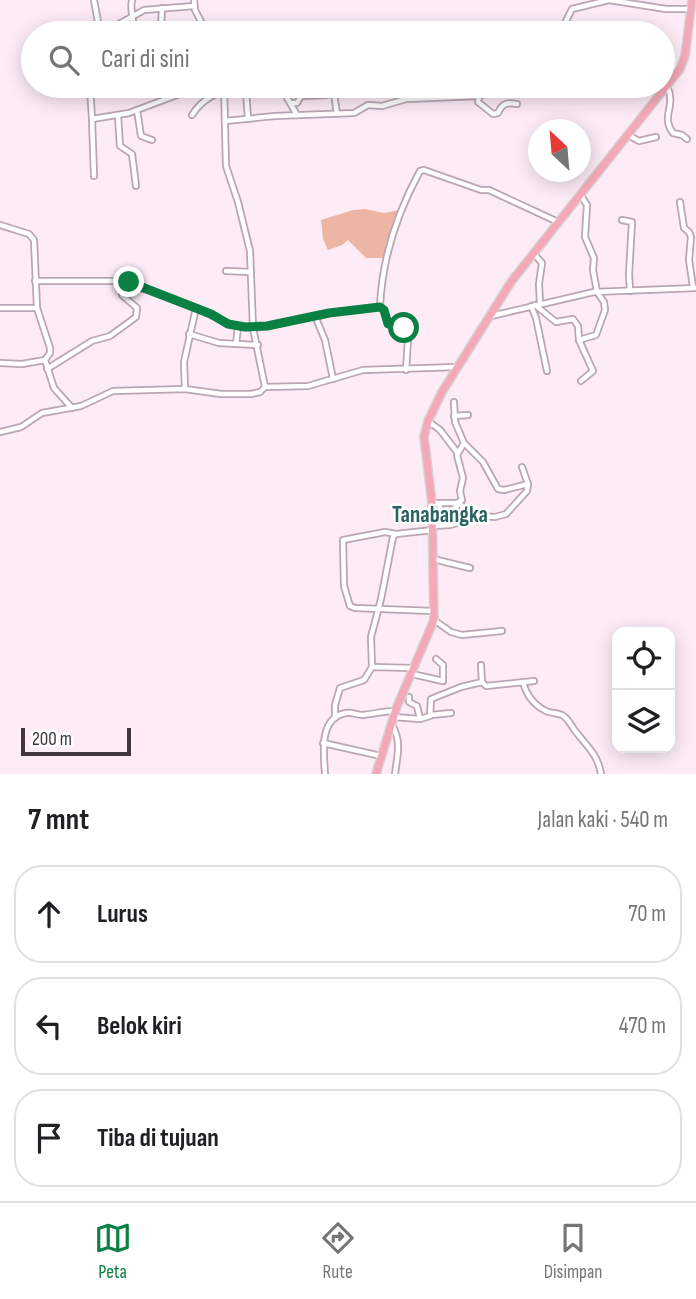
<!DOCTYPE html>
<html lang="id">
<head>
<meta charset="utf-8">
<style>
  body { margin:0; font-family:"Sofia Sans Condensed",sans-serif; background:#f6f6f6; color:#202124 }
  .controls { position:absolute; right:21px; bottom:21px; display:grid; overflow:hidden; border-radius:14px; box-shadow:0 4px 18px #0003 }
  .controls button { width:63px; height:63px; display:grid; place-items:center; padding:0; border:0; border-bottom:2px solid #e0e0e0; background:#fff; color:#202124; font:35px sans-serif }
  .compass { position:absolute; left:528px; top:119px; width:63px; height:63px; border-radius:50%; background:#fff; box-shadow:0 4px 18px #0003; rotate:334deg }
  .scale { position:absolute; left:21px; bottom:18px; width:110px; box-sizing:border-box; padding-left:7px; border:4px solid #3e363b; border-top:0; font-size:19px; line-height:24px; white-space:nowrap; color:#3e363b; -webkit-text-stroke:5px #fff; paint-order:stroke }
  .stop { position:absolute; width:21px; height:21px; margin:-16px; border:5px solid #0b8043; border-radius:50%; background:#fff }
  .stop.end { background:#0b8043; border-color:#fff; box-shadow:0 2px 7px #0008 }
  .list { margin:0; padding:0; list-style:none }
  h2 { display:flex; justify-content:space-between; align-items:center; height:91px; margin:0; padding:0 28px; font-size:30px }
  h2 small { font-size:23px; font-weight:400; color:#757577 }
  .list li { display:grid; grid-template-columns:46px 1fr auto; gap:21px; align-items:center; box-sizing:border-box; height:98px; margin:0 14px 14px; padding:0 14px; border:2px solid #e0e0e0; border-radius:28px }
  .list b { display:block; font-size:26px; white-space:nowrap }
  .list em { font-size:23px; font-style:normal; color:#757577 }
  .icon { flex:none; width:38px; height:38px; fill:none; stroke:currentColor; stroke-width:2; stroke-linecap:round; stroke-linejoin:round }
  .map { position:relative; flex:none; width:696px; height:774px; overflow:hidden }
  .search { position:absolute; background:#fff; box-shadow:0 4px 18px #0003; left:21px; right:21px; top:21px; height:77px; display:flex; align-items:center; gap:18px; box-sizing:border-box; padding:0 24px; border-radius:38px; color:#757577; font-size:26px }
  .sheet { height:427px; background:#fff }
  nav { display:flex; justify-content:space-around; align-items:center; box-sizing:border-box; height:98px; border-top:2px solid #e0e0e0; background:#fff; font-size:19px; color:#757577 }
  nav a { display:grid; justify-items:center; gap:4px }
  nav .on { color:#0b8043 }
  .map>svg:first-child { display:block }
  .green { fill:#edb5a3 }
  .lines { fill:none; stroke-linecap:round; stroke-linejoin:round }
  .minor-casing { stroke:#baa6b2; stroke-width:8 }
  .primary-casing { stroke:#d5d3d4; stroke-width:10 }
  .minor { stroke:#fff; stroke-width:4.5 }
  .primary { stroke:#f5a8b8; stroke-width:7 }
  .route { stroke:#0b8043; stroke-width:9 }
  .labels { text-anchor:middle; stroke-width:5; stroke-linejoin:round; paint-order:stroke }
  .quarter-label { font-size:23px; font-weight:bold; fill:#286262; stroke:#fff }
</style>
</head>
<body>
<div class="map">
<svg width="696" height="774" viewBox="0 0 696 774">
  <rect width="100%" height="100%" fill="#fdecf6"/>
  <!-- green -->
  <polygon class="green" points="365,209 384,213 399,210 391,254 383,258 366,258 348,240 342,245 328,250 323,239 321,220 353,210"/>
  <g class="lines">
    <!-- minor casing -->
    <g class="minor-casing">
      <g id="minor">
        <polyline points="94,0 100,33"/>
        <path d="M132 0C129 12 136 21 132 33"/>
        <polyline points="194,0 195,10 207,33"/>
        <polyline points="103,33 144,10 194,6"/>
        <polyline points="157,33 161,27 162,8"/>
        <polyline points="560,33 572,9 609,0 666,9 691,9"/>
        <polyline points="90,86 92,119 129,113 201,86"/>
        <polyline points="161,86 164,98"/>
        <polyline points="224,86 226,166 238,202 250,251 253,328 265,387 308,386 363,370 457,367"/>
        <polyline points="285,86 286,96 297,115"/>
        <polyline points="333,86 337,114"/>
        <path d="M667 86C677 106 660 116 673 133L682 135 687 139"/>
        <path d="M479 96 478 102 493 114 498 113C502 104 506 102 517 104"/>
        <polyline points="292,103 297,103 301,96 327,95"/>
        <polyline points="137,110 141,136 152,140"/>
        <path d="M192 115C203 97 221 90 241 87L246 91 248 119"/>
        <polyline points="118,116 120,146 132,154 136,186"/>
        <polyline points="92,119 94,176"/>
        <polyline points="225,121 275,116 354,113 368,105 382,106 406,99 479,96 493,91 523,86"/>
        <polyline points="628,135 639,141 656,137"/>
        <polyline points="680,202 684,228 689,232 691,237 689,260 693,287"/>
        <polyline points="622,220 632,222 629,274 630,291"/>
        <polyline points="0,225 29,234 34,240 37,308 50,348 50,353 45,360 54,388 72,408"/>
        <polyline points="534,254 542,263 539,284 540,304"/>
        <polyline points="226,271 251,272"/>
        <polyline points="35,281 122,281 196,308 232,325 253,328 267,326 315,316 325,340 333,379"/>
        <polyline points="535,305 556,322 573,319 578,326 579,340 596,335 605,310 604,302 597,292 593,270 594,258 585,237 587,205 580,194"/>
        <polyline points="531,306 536,318 547,371"/>
        <polyline points="380,307 384,310 388,324 401,326 404,329 403,336 408,339 406,370"/>
        <polyline points="0,308 37,308"/>
        <polyline points="491,316 594,292 696,288"/>
        <path d="M317 317 329 313 380 307C382 260 397 213 420 171L424 170 481 190H489L558 222"/>
        <polyline points="189,334 219,343 258,345"/>
        <polyline points="579,340 593,371 581,381"/>
        <polyline points="236,344 238,326"/>
        <polyline points="0,363 22,364 45,360"/>
        <polyline points="47,369 92,341 110,336 136,317 137,308 122,295 122,281"/>
        <polyline points="185,389 184,362 196,308"/>
        <polyline points="454,416 468,415"/>
        <polyline points="428,421 440,430 457,452"/>
        <polyline points="0,432 21,427 42,413 81,406 113,391 185,389 221,394 251,394 260,392 265,387"/>
        <polyline points="464,443 483,462 498,489 504,490 528,484"/>
        <polyline points="432,503 457,503 462,500 460,491 463,478 457,455 464,443 455,422 454,402"/>
        <polyline points="459,503 464,508 464,521"/>
        <polyline points="439,504 441,511 448,514 459,504"/>
        <polyline points="433,526 450,525 481,516 495,517 506,514 527,491 528,484 522,467"/>
        <polyline points="396,534 385,532 343,540 344,586 350,606 355,608 433,611"/>
        <polyline points="433,559 470,568"/>
        <polyline points="434,620 451,632 462,635 502,631"/>
        <polyline points="372,667 371,637 381,599 393,537 396,534 433,530"/>
        <polyline points="412,674 443,681 443,665 436,659"/>
        <polyline points="482,682 486,686 534,681"/>
        <path d="M523 682C526 694 534 705 546 711 550 713 557 713 562 715 569 719 571 726 576 732 587 746 598 755 601 774"/>
        <polyline points="409,697 409,702 417,706 420,719"/>
        <polyline points="431,715 451,713"/>
        <polyline points="394,717 420,719 430,716 431,699 461,687 482,682 481,665"/>
        <polyline points="335,718 335,705 340,688 364,680 372,667 413,668"/>
        <path d="M392 725C402 741 397 757 395 774"/>
        <polyline points="323,743 381,756"/>
        <path d="M325 774C324 754 318 718 346 713 352 712 357 715 362 715 374 714 383 711 395 711"/>
      </g>
    </g>
    <!-- primary casing -->
    <g class="primary-casing">
      <polyline id="primary" points="376,774 396,709 434,620 432,503 424,437 428,421 442,392 511,282 680,69 685,56 692,0"/>
    </g>
    <!-- minor -->
    <use href="#minor" class="minor"/>
    <!-- primary -->
    <use href="#primary" class="primary"/>
  </g>
  <g class="lines">
    <!-- route -->
    <polyline class="route" points="129,282 211,314 228,324 245,327 267,326 329,313 380,307 384,310 388,324 404,328"/>
  </g>
  <g class="labels">
    <!-- quarter labels -->
    <g class="quarter-label">
      <text x="440" y="522">Tanabangka</text>
    </g>
  </g>
</svg>
<div class="controls">
<button><svg class="icon" aria-label="locate" viewBox="0 0 24 24"><circle cx="12" cy="12" r="6"/><path d="M12 2v4M12 18v4M2 12h4M18 12h4"/></svg></button>
<button><svg class="icon" aria-label="layers" viewBox="0 0 24 24"><path d="M12 4l9 5-9 5-9-5zM3 14l9 5 9-5"/></svg></button>
</div>
<svg class="compass" viewBox="-18 -18 36 36"><path d="M0-13l5 13h-10z" fill="#e53935"/><path d="M0 13l5-13h-10z" fill="#757577"/></svg>
<div class="scale">200 m</div>
<div class="stop" style="left:404px;top:328px"></div>
<div class="stop end" style="left:129px;top:282px"></div>
<div class="search"><svg class="icon" aria-label="search" viewBox="0 0 24 24"><circle cx="10" cy="10" r="6"/><path d="M15 15l6 6"/></svg>Cari di sini</div>
</div>
<section class="sheet">
<h2>7 mnt<small>Jalan kaki · 540 m</small></h2>
<ul class="list">
<li><svg class="icon" aria-label="ahead" viewBox="0 0 24 24"><path d="M12 20V5M6 11l6-6 6 6"/></svg><div><b>Lurus</b></div><em>70 m</em></li>
<li><svg class="icon" aria-label="left" viewBox="0 0 24 24"><path d="M17 20v-9H6M10 6l-5 5 5 5"/></svg><div><b>Belok kiri</b></div><em>470 m</em></li>
<li><svg class="icon" aria-label="arrive" viewBox="0 0 24 24"><path d="M6 21V4h12l-3 4 3 4H6"/></svg><div><b>Tiba di tujuan</b></div></li>
</ul>
</section>
<nav>
<a class="on"><svg class="icon" aria-label="map" viewBox="0 0 24 24"><path d="M3 6l6-2 6 2 6-2v14l-6 2-6-2-6 2zM9 4v14M15 6v14"/></svg>Peta</a>
<a><svg class="icon" aria-label="directions" viewBox="0 0 24 24"><path d="M12 3l9 9-9 9-9-9zM9 14v-3h6M13 9l2 2-2 2"/></svg>Rute</a>
<a><svg class="icon" aria-label="saved" viewBox="0 0 24 24"><path d="M7 4h10v16l-5-4-5 4z"/></svg>Disimpan</a>
</nav>
</body>
</html>
